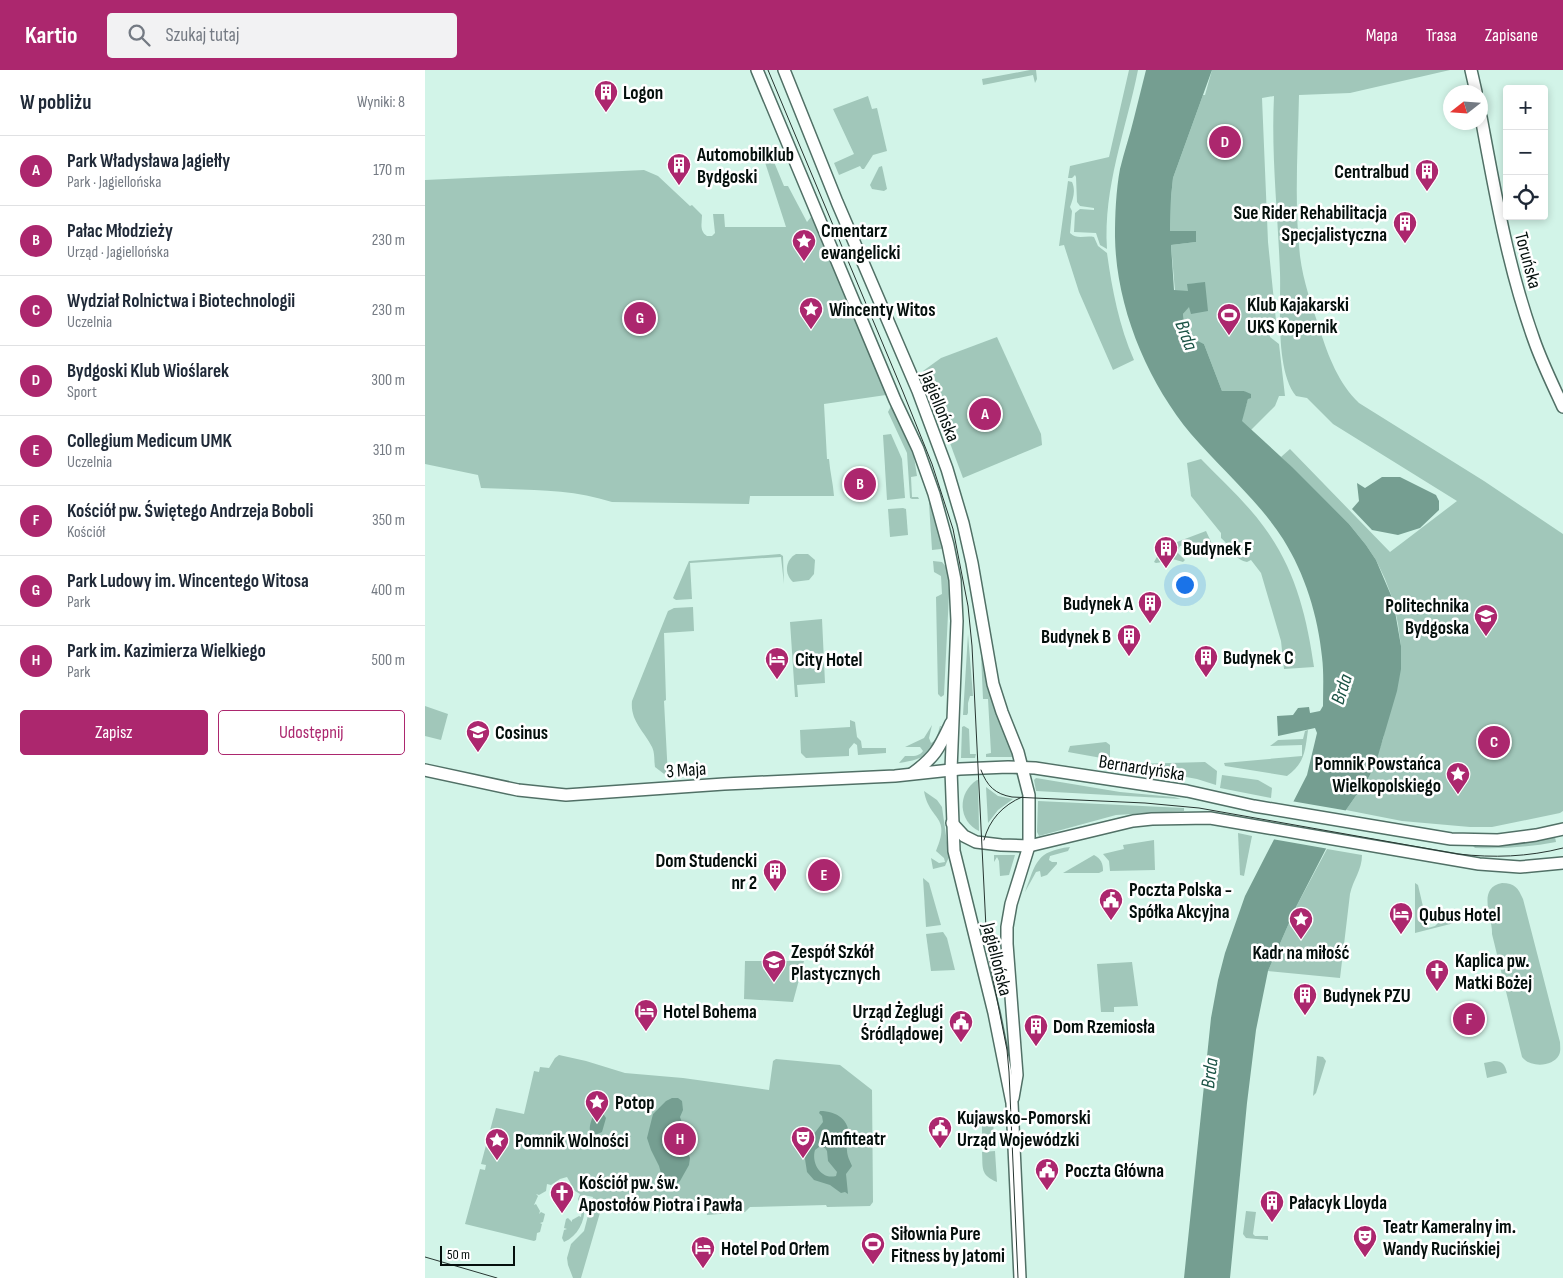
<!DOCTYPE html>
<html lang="pl">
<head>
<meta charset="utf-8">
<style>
  body { margin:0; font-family:"Sofia Sans Condensed",sans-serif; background:#f2f2f3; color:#1f2937 }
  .controls { position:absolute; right:15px; top:15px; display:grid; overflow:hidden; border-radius:5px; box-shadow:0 2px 8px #0003 }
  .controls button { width:45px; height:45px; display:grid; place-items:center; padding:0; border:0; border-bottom:1px solid #e0e1e3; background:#fff; color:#1f2937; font:25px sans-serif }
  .compass { position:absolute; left:1018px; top:15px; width:45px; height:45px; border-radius:50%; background:#fff; box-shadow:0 2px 8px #0003; rotate:253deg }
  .scale { position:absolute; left:15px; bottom:12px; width:75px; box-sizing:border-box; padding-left:5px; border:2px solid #040f0c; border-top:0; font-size:14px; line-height:18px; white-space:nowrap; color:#040f0c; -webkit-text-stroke:4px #fff; paint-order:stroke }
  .you { position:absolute; left:759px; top:514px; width:18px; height:18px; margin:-12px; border:4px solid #fff; border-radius:50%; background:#1a73e8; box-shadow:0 0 0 8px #1a73e833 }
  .badge { display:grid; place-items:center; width:32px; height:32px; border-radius:50%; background:#ac276e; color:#fff; font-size:16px; font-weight:700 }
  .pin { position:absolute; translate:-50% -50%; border:2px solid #fff; box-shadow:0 1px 5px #0006 }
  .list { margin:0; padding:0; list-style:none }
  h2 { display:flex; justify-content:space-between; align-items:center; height:65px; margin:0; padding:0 20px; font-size:21px }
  h2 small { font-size:16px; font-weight:400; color:#747a83 }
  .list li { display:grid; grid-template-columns:32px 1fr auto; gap:15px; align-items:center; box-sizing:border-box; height:70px; padding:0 20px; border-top:1px solid #e0e1e3 }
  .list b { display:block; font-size:19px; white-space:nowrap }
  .list p { margin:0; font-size:16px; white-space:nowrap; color:#747a83 }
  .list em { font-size:16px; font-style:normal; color:#747a83 }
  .actions { display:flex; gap:10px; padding:15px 20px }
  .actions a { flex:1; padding:11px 0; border:1px solid #ac276e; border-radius:5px; text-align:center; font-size:18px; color:#ac276e }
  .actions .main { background:#ac276e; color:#fff }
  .icon { flex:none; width:28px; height:28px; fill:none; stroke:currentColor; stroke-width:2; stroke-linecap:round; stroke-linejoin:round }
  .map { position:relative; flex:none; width:1138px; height:1208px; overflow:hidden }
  header { display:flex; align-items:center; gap:30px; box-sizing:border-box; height:70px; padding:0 25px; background:#ac276e; color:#fff }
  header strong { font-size:24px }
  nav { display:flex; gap:28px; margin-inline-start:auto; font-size:18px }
  .search { width:350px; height:45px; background:#f2f2f3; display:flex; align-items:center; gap:12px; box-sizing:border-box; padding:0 18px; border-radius:5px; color:#747a83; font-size:19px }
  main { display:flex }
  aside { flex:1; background:#fff }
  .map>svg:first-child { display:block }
  .green { fill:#a1c7ba }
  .water { fill:#759e91; fill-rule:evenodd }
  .pier { fill:#d2f4e8 }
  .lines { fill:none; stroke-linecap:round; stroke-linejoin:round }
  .secondary-casing { stroke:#517066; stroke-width:14 }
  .secondary { stroke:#fff; stroke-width:11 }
  .tram { stroke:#273631; stroke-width:1 }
  .labels { text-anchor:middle; stroke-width:5; stroke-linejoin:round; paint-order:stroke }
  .poi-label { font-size:19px; font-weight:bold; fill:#040f0c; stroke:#fff; text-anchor:start }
  .street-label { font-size:19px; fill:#040f0c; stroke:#fff }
  .water-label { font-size:20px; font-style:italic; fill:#1b5345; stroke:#fff }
</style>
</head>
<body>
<header>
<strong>Kartio</strong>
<div class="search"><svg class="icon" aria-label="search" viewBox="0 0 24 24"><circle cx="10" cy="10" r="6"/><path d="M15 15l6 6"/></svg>Szukaj tutaj</div>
<nav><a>Mapa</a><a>Trasa</a><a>Zapisane</a></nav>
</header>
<main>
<aside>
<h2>W pobliżu<small>Wyniki: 8</small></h2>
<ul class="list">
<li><span class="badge">A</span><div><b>Park Władysława Jagiełły</b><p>Park · Jagiellońska</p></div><em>170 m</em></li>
<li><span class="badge">B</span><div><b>Pałac Młodzieży</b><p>Urząd · Jagiellońska</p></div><em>230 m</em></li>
<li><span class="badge">C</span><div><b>Wydział Rolnictwa i Biotechnologii</b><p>Uczelnia</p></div><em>230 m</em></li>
<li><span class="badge">D</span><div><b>Bydgoski Klub Wioślarek</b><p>Sport</p></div><em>300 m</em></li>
<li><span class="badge">E</span><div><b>Collegium Medicum UMK</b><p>Uczelnia</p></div><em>310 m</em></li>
<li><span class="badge">F</span><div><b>Kościół pw. Świętego Andrzeja Boboli</b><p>Kościół</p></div><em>350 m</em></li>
<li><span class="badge">G</span><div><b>Park Ludowy im. Wincentego Witosa</b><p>Park</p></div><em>400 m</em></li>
<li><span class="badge">H</span><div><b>Park im. Kazimierza Wielkiego</b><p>Park</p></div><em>500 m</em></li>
</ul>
<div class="actions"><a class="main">Zapisz</a><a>Udostępnij</a></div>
</aside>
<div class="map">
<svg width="1138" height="1208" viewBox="0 0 1138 1208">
  <rect width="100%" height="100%" fill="#d2f4e8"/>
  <!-- green -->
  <g class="green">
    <polygon points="605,0 611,0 612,9 610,13 608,5 558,15 557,9"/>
    <path d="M704 0H713C701 60 678 117 682 179L675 175 671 163 649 162 650 143 655 139 669 140V138L655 136 652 132 651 107 650 105 647 108H643L645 96 684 87Z"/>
    <path d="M787 0H1025L925 23 874 25C873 78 869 133 875 186 878 211 887 236 895 260 903 286 914 314 934 333L1059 411 1138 464V741L1135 743 1067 757H1045L977 751 921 740 944 707 958 669 976 576 973 554 968 530 960 509 951 490 941 475 924 454 856 387 865 379 965 482 1032 431 908 354 882 328 871 326C850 300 856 236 855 203 853 144 846 86 849 26L837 28 843 172 851 251 849 255 844 258 845 267 854 274 860 326H854L850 336 826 360 816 351 823 329 822 324 819 321H797L779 274 761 266 758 244 780 213 763 214V221H750L746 175 771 172V161H745L746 127 748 108 778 25H780Z"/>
    <polygon points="443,26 447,39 452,38 462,81 448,85 439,99 437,99 435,96 414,105 409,93 429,84 408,39"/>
    <path d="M344 80 359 116H363L382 152 386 147 401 171 461 325 399 334 402 389H404C405 402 408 413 409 426H325L324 434 187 432C145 418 100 420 56 418L53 405 0 394V110L219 100 233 106 265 136 267 135 277 145C277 153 274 161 282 166H287L290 163 288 144H299L300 157H361L337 83Z"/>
    <polygon points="457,96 462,119 459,121 447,119 445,115 454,97"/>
    <path d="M643 111 647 112C651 121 648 129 645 137L647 141 645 163C652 170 661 165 669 167L673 176 682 183C687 219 694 256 709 290L688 300 654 222 639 175 634 176Z"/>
    <polygon points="572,267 616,364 617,375 538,408 498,301 516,288"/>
    <polygon points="466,336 489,387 492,406 486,407 487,427 493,427 494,429 487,429 485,428 482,383 463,342"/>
    <polygon points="466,364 477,389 480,428 462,430 458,365"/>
    <path d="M776 389C797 411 821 432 839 457 870 498 882 547 889 597L859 599 856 571 836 503 826 490 822 492C806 488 807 477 796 468V463L766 426 762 393Z"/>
    <polygon points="504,433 507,433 519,477 516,479 507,480"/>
    <polygon points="478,438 481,439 483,465 465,467 463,439"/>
    <path d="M781 461 788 476 789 487 787 488 781 485 776 474 773 475V486L771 487 765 483 762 475 755 476 752 482 760 490 758 492C741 486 747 490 731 493L729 492 733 485V481L736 478Z"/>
    <polygon points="355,484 358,486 359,514 356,487 265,493 267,529 251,530 248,528 264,491"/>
    <path d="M371 484H383L390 490 389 504 384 510 368 512C359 504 360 490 371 484Z"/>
    <polygon points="508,491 517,492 521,497 523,503 524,524 519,625 516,627 513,624 511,527 517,524 516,506 509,502"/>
    <path d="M268 537 269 561 239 563 241 630 239 631 243 707 230 697C229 691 230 683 227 677 219 661 205 651 207 631L243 541 249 538Z"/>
    <polygon points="397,549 400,613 372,615 373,627 370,627 365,552"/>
    <polygon points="543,564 548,626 545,626 543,633 543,643 542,645 538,645"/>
    <polygon points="556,585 566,627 589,687 561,687 561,684 566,683 563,629 558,629"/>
    <polygon points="0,636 23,644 16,670 0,666"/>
    <polygon points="425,650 430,652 432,667 436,671 437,678 461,678 461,683 433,685 432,675 429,673 424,679 424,686 381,688 376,683 375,660 425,657"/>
    <path d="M507 655 504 668 506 673 511 670 515 656H516C509 683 502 689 474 693L480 686C487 686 494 687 498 681L495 677H480L499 668Z"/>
    <polygon points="539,656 544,659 545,684 551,684 550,688 536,688 537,657"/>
    <path d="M883 660C880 681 880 693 862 706L800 696 799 693 877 686V675L845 676 853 670 878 669 880 661Z"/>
    <polygon points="681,672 685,675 685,687 682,689 643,682 645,676"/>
    <polygon points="780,692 792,701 791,715 772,709 706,697 706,695 708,694"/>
    <polygon points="797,705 833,710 847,718 846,728 795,718"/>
    <polygon points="611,708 695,722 749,727 756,729 611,721 609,710"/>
    <path d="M552 710H553L554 761C533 751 532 723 552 710Z"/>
    <polygon points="561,717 573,726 588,729 573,740 563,753"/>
    <path d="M499 721 512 730 517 737 524 787 520 796 508 799 506 788 514 793 520 792 519 788 511 781C527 745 504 751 499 721Z"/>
    <polygon points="613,731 759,738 759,741 691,745 614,766 612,762"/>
    <polygon points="813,763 827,766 819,806 815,805"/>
    <path d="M1130 767 1131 772C1104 777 1078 779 1050 778L1048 776 1094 773Z"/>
    <polygon points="729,770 730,800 685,801 684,791 678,784 699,779 698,775"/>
    <path d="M645 777 643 781 625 786 624 790 627 792H632V794L622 805 616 807 615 801 611 802 600 822C611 793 611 781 645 777Z"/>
    <path d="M902 779 937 785C937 800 928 810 925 824L915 908 843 901 871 837Z"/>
    <polygon points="569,785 590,785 584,805 575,806 574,791 572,787 569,792"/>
    <path d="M669 785C676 789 678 793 678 801L674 803H638Z"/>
    <polygon points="498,808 504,813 516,855 501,857"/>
    <polygon points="990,813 993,815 1003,858 1010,856 1013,853 1039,846 1045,846 1045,849 990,863"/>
    <path d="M1077 813C1090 813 1093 818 1098 829L1135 972C1135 977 1136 981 1134 985 1128 997 1105 998 1097 987L1067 864C1068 848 1051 818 1077 813Z"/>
    <polygon points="518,862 522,868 530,900 506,901 501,864"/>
    <polygon points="320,891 379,891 368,932 319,929"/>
    <polygon points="707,892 713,936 689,937 689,942 676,942 672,894"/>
    <path d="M134 985 161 991 200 1003 258 1008 344 1020 348 991 351 989 415 995 447 1020 448 1132 445 1136 402 1137 401 1135 325 1137 320 1142 282 1145 281 1139H263L231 1142 179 1129 156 1208H148L143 1195 142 1188 146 1174 159 1161 168 1127 158 1125C163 1143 157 1164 139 1172L137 1168 139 1160 142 1159 139 1158 141 1149 143 1148 147 1152V1150L154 1146 156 1147 157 1138 159 1137 156 1136 153 1129 155 1124 150 1121 142 1107 135 1109 126 1115 122 1114 121 1121 114 1125 111 1124 113 1126 109 1135 111 1134 115 1141 114 1144 116 1142 120 1144 118 1152 115 1153 117 1154 115 1162 112 1163 111 1170 109 1171 40 1154 55 1099 60 1100 61 1095 56 1094 71 1038 99 1044 109 1001 114 1002 115 997 124 998 130 988Z"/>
    <polygon points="892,986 898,987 901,991 891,1023 888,1026"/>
    <path d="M1069 991C1078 991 1080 995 1082 1003L1062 1008 1059 993Z"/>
    <polygon points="568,1044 569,1073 557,1074 557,1054"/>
    <path d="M570 1081 572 1112C555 1105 558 1098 557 1082Z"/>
    <polygon points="821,1141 831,1142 828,1164 830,1166 843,1166 843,1170 821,1168 818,1164"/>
  </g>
  <!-- water -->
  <g class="water">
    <path d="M721 0H787L748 108 746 127 745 161H771V172L746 175 749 220 763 221 762 214 780 212 783 241 766 244 764 237 758 244 761 265 779 274 797 321H819L826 324V328L823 329 817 351 867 397 924 454 941 475 951 490 968 530 976 576V599L972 621 952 689 944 707 921 740 871 837 843 901 831 960 822 1033 805 1208H759L786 948 793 910 800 883 820 826 882 705 892 663 890 658 853 666 852 646 868 645 873 638 884 637 885 643 895 641 898 636C898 620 899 603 897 587 893 546 880 504 858 469 833 430 796 399 766 364 722 311 691 237 690 167 690 145 691 120 695 99 699 82 705 65 709 48 713 32 717 16 721 0Z"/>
    <polygon points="957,407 975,407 1011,425 1014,431 1014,440 995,458 973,465 947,460 927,439 934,431 932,413 940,418"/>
    <polygon points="247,1028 253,1028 257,1031 258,1040 255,1047 260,1061 258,1071 265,1088 264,1095 255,1111 252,1114 246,1115 237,1107 234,1096 226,1080 222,1068 228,1044 241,1031"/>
    <path d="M173 1041 177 1042 181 1048 177 1062 170 1065C161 1062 166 1053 168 1045Z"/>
    <path d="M395 1041C412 1041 425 1050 424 1068 423 1073 421 1076 422 1080 422 1086 425 1091 427 1096L421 1104 423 1124 420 1122 416 1123 405 1115 389 1110 382 1102 380 1089 382 1073 398 1052 397 1046 394 1043ZM394 1077 400 1078 402 1081 403 1091 412 1102 411 1106C396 1110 386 1093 390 1080Z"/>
  </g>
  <!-- pier -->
  <polygon class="pier" points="866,731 924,741 904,779 847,769"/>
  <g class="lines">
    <!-- secondary casing -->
    <g class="secondary-casing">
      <g id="secondary">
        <polyline points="332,0 470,330 493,379 509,424 523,475 530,510 532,551 526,700 529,781 569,943 587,1033 595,1208"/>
        <polyline points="359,0 412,132 493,321 522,399 538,453 547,493 568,614 577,642 593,682 604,725 604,776 586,834 582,857 582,874 592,1005 588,1028"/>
        <polyline points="1046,0 1051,22"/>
        <path d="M1056 47C1070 122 1083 198 1109 270 1117 293 1128 315 1138 337"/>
        <polyline points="0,700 93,720 141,725 299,714 470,706 535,699 583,697 610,698 762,721 829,736 1026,769 1073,770 1111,765 1138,759"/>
        <path d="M488 703C511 686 514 678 526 653"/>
        <polyline points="527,753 539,766 551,772 576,775 604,776 708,751 727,749 785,748 1054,794 1095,797 1138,793"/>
      </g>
    </g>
    <!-- secondary -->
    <use href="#secondary" class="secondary"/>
    <!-- tram -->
    <g class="tram">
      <polyline points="343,0 478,322 507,394 528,459 543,536 547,576 562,878 582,980 584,1002 593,1208"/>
      <path d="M556 700C562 716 570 724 587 727L720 733 774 738 1033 784C1068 788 1103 787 1138 778"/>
      <path d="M559 770C564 750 578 735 597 727"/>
      <polyline points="0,1187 72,1208"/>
    </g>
  </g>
  <!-- icons -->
  <defs>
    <g id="building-pin" transform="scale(1.25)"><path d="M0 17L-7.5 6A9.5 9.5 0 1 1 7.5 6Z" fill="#ac276e" stroke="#fff"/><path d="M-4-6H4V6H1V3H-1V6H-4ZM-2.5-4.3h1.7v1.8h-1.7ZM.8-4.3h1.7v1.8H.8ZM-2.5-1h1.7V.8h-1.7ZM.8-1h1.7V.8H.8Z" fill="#fff"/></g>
    <g id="sight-pin" transform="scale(1.25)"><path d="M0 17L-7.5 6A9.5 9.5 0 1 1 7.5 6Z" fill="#ac276e" stroke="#fff"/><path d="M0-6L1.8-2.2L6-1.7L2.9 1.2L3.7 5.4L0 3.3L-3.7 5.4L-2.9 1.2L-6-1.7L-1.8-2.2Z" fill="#fff"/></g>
    <g id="stadium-pin" transform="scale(1.25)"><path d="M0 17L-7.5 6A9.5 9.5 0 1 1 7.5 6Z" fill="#ac276e" stroke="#fff"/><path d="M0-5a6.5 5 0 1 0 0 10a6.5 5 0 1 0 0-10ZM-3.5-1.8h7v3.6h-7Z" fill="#fff"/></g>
    <g id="university-pin" transform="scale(1.25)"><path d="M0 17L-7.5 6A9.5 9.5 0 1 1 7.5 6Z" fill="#ac276e" stroke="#fff"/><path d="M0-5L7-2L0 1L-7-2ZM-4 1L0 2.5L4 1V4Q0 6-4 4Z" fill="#fff"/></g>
    <g id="hotel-pin" transform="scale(1.25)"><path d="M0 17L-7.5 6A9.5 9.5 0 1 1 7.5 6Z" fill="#ac276e" stroke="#fff"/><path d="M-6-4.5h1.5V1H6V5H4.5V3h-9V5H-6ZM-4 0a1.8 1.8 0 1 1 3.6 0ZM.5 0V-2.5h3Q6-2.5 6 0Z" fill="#fff"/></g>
    <g id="civic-pin" transform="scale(1.25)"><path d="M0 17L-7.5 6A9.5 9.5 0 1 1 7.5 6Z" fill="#ac276e" stroke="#fff"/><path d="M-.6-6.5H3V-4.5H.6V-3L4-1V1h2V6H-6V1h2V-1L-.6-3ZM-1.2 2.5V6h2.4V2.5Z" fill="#fff"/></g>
    <g id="school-pin" transform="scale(1.25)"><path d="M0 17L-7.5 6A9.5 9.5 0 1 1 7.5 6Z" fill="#ac276e" stroke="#fff"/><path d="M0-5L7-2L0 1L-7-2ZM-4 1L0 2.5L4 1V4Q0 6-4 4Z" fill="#fff"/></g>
    <g id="church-pin" transform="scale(1.25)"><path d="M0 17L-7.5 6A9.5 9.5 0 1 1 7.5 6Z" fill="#ac276e" stroke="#fff"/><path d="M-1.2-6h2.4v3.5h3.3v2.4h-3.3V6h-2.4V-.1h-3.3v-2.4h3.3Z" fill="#fff"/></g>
    <g id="theatre-pin" transform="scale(1.25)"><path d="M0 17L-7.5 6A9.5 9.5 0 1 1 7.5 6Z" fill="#ac276e" stroke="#fff"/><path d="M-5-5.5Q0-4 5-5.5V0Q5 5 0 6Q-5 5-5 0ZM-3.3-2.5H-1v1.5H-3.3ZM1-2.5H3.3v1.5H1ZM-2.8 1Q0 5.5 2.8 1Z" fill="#fff"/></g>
  </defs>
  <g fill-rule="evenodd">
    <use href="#building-pin" x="181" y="22"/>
    <use href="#building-pin" x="254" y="95"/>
    <use href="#building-pin" x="1002" y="101"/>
    <use href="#building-pin" x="980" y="153"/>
    <use href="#sight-pin" x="379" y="171"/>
    <use href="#sight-pin" x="386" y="239"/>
    <use href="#stadium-pin" x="804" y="245"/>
    <use href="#building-pin" x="741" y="478"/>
    <use href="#building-pin" x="725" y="533"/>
    <use href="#university-pin" x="1061" y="546"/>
    <use href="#building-pin" x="704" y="566"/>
    <use href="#building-pin" x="781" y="587"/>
    <use href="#hotel-pin" x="352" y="589"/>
    <use href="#university-pin" x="53" y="662"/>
    <use href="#sight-pin" x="1033" y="704"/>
    <use href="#building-pin" x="350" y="801"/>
    <use href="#civic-pin" x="686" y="830"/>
    <use href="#hotel-pin" x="976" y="844"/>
    <use href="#sight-pin" x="876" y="849"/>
    <use href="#school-pin" x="349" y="892"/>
    <use href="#church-pin" x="1012" y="901"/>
    <use href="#building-pin" x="880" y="925"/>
    <use href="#hotel-pin" x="221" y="941"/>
    <use href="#civic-pin" x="536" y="952"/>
    <use href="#building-pin" x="611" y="956"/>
    <use href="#sight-pin" x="172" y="1032"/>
    <use href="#civic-pin" x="515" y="1058"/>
    <use href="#theatre-pin" x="378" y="1068"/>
    <use href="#sight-pin" x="72" y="1070"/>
    <use href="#civic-pin" x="622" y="1100"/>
    <use href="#church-pin" x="137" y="1123"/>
    <use href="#building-pin" x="847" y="1132"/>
    <use href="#theatre-pin" x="940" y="1167"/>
    <use href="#stadium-pin" x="448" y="1174"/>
    <use href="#hotel-pin" x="278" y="1178"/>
  </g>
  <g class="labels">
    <!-- poi labels -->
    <g class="poi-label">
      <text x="198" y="29">Logon</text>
      <text x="272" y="91">Automobilklub<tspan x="272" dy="22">Bydgoski</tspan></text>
      <text x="984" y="108" text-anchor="end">Centralbud</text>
      <text x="962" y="149" text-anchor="end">Sue Rider Rehabilitacja<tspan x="962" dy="22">Specjalistyczna</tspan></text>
      <text x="396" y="167">Cmentarz<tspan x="396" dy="22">ewangelicki</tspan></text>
      <text x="822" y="241">Klub Kajakarski<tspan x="822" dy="22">UKS Kopernik</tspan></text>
      <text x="404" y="246">Wincenty Witos</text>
      <text x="758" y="485">Budynek F</text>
      <text x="708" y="540" text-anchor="end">Budynek A</text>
      <text x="1044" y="542" text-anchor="end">Politechnika<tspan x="1044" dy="22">Bydgoska</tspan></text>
      <text x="686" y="573" text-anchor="end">Budynek B</text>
      <text x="798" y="594">Budynek C</text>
      <text x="370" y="596">City Hotel</text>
      <text x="70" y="669">Cosinus</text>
      <text x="1016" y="700" text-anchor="end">Pomnik Powstańca<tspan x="1016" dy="22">Wielkopolskiego</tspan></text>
      <text x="332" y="797" text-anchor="end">Dom Studencki<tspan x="332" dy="22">nr 2</tspan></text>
      <text x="704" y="826">Poczta Polska -<tspan x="704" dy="22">Spółka Akcyjna</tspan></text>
      <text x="994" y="851">Qubus Hotel</text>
      <text x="366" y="888">Zespół Szkół<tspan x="366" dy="22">Plastycznych</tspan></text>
      <text x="876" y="889" text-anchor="middle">Kadr na miłość</text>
      <text x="1030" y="897">Kaplica pw.<tspan x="1030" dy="22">Matki Bożej</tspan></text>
      <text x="898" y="932">Budynek PZU</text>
      <text x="238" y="948">Hotel Bohema</text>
      <text x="518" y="948" text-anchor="end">Urząd Żeglugi<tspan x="518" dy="22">Śródlądowej</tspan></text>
      <text x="628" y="963">Dom Rzemiosła</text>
      <text x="190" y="1039">Potop</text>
      <text x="532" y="1054">Kujawsko-Pomorski<tspan x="532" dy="22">Urząd Wojewódzki</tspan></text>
      <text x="396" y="1075">Amfiteatr</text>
      <text x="90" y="1077">Pomnik Wolności</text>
      <text x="640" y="1107">Poczta Główna</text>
      <text x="154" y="1119">Kościół pw. św.<tspan x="154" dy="22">Apostołów Piotra i Pawła</tspan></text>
      <text x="864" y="1139">Pałacyk Lloyda</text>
      <text x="958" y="1163">Teatr Kameralny im.<tspan x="958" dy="22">Wandy Rucińskiej</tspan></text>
      <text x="466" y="1170">Siłownia Pure<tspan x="466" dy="22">Fitness by Jatomi</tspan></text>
      <text x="296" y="1185">Hotel Pod Orłem</text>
    </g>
    <!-- street labels -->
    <g class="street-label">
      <text transform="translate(1104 190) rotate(75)" y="7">Toruńska</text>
      <text transform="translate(516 336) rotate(68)" y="7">Jagiellońska</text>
      <text transform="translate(717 697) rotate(9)" y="7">Bernardyńska</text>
      <text transform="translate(261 699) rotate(-4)" y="7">3 Maja</text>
      <text transform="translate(573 889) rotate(76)" y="7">Jagiellońska</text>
    </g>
    <!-- water labels -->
    <g class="water-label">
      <text transform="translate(762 265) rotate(69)" y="7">Brda</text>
      <text transform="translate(916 619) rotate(-72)" y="7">Brda</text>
      <text transform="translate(784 1003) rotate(-83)" y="7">Brda</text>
    </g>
  </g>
</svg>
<div class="controls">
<button>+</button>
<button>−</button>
<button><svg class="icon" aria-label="locate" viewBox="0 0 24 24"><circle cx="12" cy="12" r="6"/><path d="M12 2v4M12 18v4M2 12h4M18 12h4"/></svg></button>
</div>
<svg class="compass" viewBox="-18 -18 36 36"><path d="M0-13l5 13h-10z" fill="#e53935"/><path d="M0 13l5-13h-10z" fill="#747a83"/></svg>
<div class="scale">50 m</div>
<div class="you"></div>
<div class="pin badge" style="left:560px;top:344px">A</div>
<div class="pin badge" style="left:435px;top:414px">B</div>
<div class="pin badge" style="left:1069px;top:672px">C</div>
<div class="pin badge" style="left:800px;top:72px">D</div>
<div class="pin badge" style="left:399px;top:805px">E</div>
<div class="pin badge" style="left:1044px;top:949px">F</div>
<div class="pin badge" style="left:215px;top:248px">G</div>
<div class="pin badge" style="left:255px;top:1069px">H</div>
</div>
</main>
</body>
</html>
